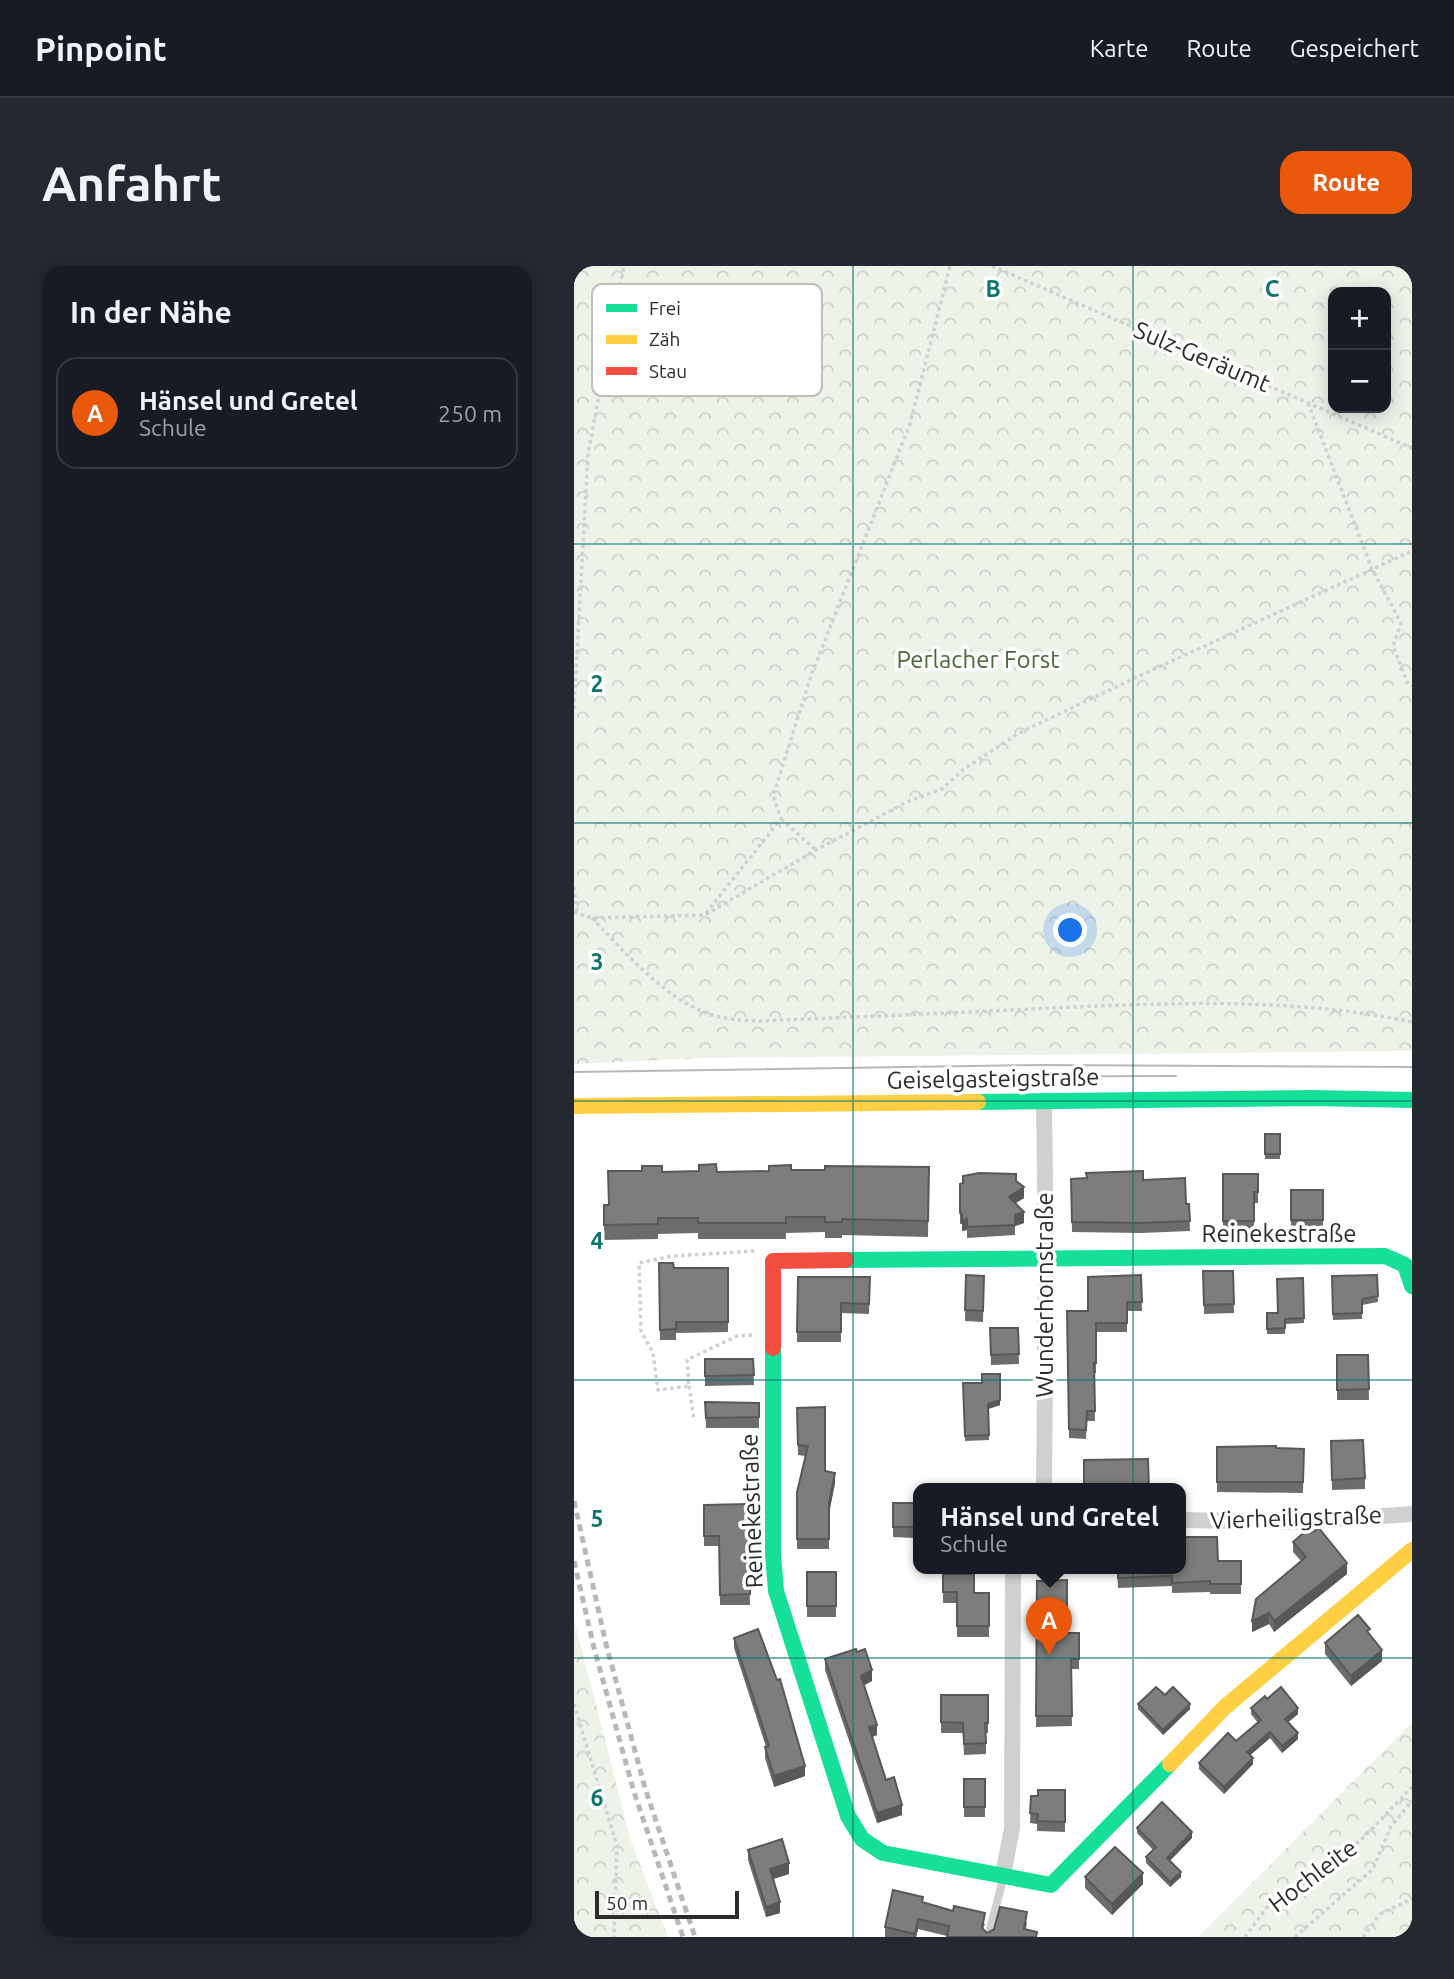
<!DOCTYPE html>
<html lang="de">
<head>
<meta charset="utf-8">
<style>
  body { margin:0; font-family:Ubuntu,sans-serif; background:#242831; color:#f1f3f6 }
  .controls { position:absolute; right:21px; top:21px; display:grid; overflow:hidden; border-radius:14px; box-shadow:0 4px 18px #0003 }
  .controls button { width:63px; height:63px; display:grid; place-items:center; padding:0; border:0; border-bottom:2px solid #363941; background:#171b24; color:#f1f3f6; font:35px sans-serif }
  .scale { position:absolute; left:21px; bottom:18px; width:144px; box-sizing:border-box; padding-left:7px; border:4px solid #2b2b2b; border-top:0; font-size:19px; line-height:24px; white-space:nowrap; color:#2b2b2b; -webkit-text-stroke:5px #fff; paint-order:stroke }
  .you { position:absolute; left:497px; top:665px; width:24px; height:24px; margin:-18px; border:5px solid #fff; border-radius:50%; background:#1a73e8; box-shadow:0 0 0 10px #1a73e833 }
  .badge { display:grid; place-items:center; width:46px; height:46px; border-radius:50%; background:#ea580c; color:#fff; font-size:23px; font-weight:700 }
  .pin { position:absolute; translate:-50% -58px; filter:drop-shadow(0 2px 4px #0008) }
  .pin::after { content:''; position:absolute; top:37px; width:24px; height:21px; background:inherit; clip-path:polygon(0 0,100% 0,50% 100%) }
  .popup { position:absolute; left:339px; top:1217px; width:273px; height:91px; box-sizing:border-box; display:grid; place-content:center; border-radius:14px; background:#171b24; filter:drop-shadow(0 2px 5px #0005); font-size:23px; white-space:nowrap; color:#9ea1a6 }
  .popup b { font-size:26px; color:#f1f3f6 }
  .popup::after { content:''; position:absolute; left:50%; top:100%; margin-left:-14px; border:14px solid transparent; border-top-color:#171b24 }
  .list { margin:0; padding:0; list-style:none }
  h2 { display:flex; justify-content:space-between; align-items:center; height:91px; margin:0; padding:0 28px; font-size:30px }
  h2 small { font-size:23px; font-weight:400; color:#9ea1a6 }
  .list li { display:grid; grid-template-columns:46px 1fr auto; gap:21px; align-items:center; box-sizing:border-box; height:112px; margin:0 14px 14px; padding:0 14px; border:2px solid #363941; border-radius:21px }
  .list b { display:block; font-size:26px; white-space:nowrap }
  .list p { margin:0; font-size:23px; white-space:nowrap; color:#9ea1a6 }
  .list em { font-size:23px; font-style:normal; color:#9ea1a6 }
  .map { position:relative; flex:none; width:838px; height:1671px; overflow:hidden; border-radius:21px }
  header { display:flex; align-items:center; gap:42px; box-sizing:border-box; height:98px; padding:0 35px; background:#171b24; border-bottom:2px solid #363941 }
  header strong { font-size:33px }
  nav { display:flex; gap:38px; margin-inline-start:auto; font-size:24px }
  .intro { display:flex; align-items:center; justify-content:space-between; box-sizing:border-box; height:168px; padding:0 42px }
  h1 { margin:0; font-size:49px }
  .button { padding:18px 32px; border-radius:21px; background:#ea580c; color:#fff; font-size:24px; font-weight:700 }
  main { display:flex; gap:42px; padding:0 42px }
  aside { flex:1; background:#171b24; border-radius:21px; box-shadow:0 4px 18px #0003 }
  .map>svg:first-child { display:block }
  .forest { fill:url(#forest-crowns); fill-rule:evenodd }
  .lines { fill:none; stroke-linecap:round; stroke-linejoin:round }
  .path { stroke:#d0d0d0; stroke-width:3.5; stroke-dasharray:3.5 3.5; stroke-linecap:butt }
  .lane { stroke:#d0d0d0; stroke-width:8 }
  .street { stroke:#d0d0d0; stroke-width:16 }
  .fast { stroke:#16e098; stroke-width:16 }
  .slow { stroke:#ffcf43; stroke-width:16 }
  .jam { stroke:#f24e42; stroke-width:16 }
  .tram { stroke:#b8b8b8; stroke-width:2 }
  .rail { stroke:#b8b8b8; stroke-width:5; stroke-dasharray:7 5; stroke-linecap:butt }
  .wall { fill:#6c6c6c }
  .shaded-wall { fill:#585858 }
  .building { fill:#7d7d7d; stroke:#585858; stroke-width:2 }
  .grid { fill:none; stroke:#0f766e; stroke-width:2; stroke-opacity:0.55 }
  .labels { text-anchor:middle; stroke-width:7; stroke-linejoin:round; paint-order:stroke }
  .street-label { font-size:24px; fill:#2b2b2b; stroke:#fff }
  .park-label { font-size:24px; fill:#4a6838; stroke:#fff }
  .key { fill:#fff; stroke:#bfbfbf; stroke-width:2 }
  .key-label { font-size:19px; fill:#2b2b2b }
  .grid-label { font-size:23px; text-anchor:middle; font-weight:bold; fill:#0f766e; stroke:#fff; stroke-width:7; stroke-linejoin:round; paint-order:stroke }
</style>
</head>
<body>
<header>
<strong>Pinpoint</strong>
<nav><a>Karte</a><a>Route</a><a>Gespeichert</a></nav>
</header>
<div class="intro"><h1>Anfahrt</h1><a class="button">Route</a></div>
<main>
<aside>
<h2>In der Nähe<small></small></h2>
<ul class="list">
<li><span class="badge">A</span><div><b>Hänsel und Gretel</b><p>Schule</p></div><em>250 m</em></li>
</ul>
</aside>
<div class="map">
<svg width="838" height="1671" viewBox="0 0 838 1671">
  <defs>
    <pattern id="forest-crowns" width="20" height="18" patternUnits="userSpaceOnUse" patternTransform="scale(1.75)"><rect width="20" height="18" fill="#eef3ea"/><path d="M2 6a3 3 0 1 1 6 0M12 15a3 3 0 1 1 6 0" fill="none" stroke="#ccd0c9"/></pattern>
  </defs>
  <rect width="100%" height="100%" fill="#fff"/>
  <!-- forest -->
  <g class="forest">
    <path d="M0 0H838V785L132 792 0 798ZM759 26H812V142H759Z"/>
    <polygon points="0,1353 57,1575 94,1671 0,1671"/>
    <polygon points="838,1456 838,1671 624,1671"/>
  </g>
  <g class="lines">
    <!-- path -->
    <g class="path">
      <polyline points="418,0 838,182"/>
      <polyline points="734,137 798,303 827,357 819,380 833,416 838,420"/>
      <polyline points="0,443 14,187 50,0"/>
      <polyline points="207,553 242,584"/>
      <polyline points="0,621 3,646"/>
      <polyline points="0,646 18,652 131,649 242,584 333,536 368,523 390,503 445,467 563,411 838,285"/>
      <polyline points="132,647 207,553 199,530 238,407 336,158 376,0"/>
      <path d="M18 652C52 687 96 740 146 751 158 754 172 754 184 755 282 751 379 747 477 742 597 737 720 731 838 756"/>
      <polyline points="178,1069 163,1070 113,1094 115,1120 84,1124 79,1087 67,1065 65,997 98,990 183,985"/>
      <polyline points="115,1120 120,1153"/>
      <polyline points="0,1438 43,1580 40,1671"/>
      <polyline points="671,1671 696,1637 758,1600 793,1568 838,1521"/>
      <polyline points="721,1671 799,1603 817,1560 838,1535"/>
      <polyline points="789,1671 806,1648 838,1633"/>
    </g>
    <!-- lane -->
    <polyline class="lane" points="414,1671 429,1613"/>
    <!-- street -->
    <g class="street">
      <polyline points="470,835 472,993 470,1223"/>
      <polyline points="606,1254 724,1256 838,1248"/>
      <polyline points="429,1609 438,1562 439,1303"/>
    </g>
    <!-- fast -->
    <g class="fast">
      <polyline points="404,836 737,832 838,834"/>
      <polyline points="272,994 811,990 831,999 838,1020"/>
      <polyline points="199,1082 199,1289 202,1325 274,1550 288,1573 309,1587 477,1619 596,1498"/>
    </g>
    <!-- slow -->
    <g class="slow">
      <polyline points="0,840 404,836"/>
      <polyline points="596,1498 651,1441 838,1284"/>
    </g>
    <!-- jam -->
    <polyline class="jam" points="199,1082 199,995 272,994"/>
    <!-- tram -->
    <g class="tram">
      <polyline points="0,806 466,799 838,801"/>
      <polyline points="343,811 602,810"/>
    </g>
    <!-- rail -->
    <g class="rail">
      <polyline points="0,1235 32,1378 71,1522 121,1671"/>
      <polyline points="0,1295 20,1382 60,1526 109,1671"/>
    </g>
  </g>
  <!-- wall -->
  <g class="wall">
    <rect x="691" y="868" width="15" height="25"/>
    <polygon points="355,901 354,971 268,969 268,972 251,972 251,966 212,967 212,973 124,973 124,967 84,968 84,973 30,974 30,939 34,939 88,906 195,905"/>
    <polygon points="512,907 569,914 612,938 615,938 616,965 567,967 498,966 497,913 512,912"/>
    <polygon points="649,908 684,908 684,937 680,937 680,966 649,965"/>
    <polygon points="442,915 450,932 442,937 450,957 441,960 441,969 393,972 393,964 388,965 388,958 386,958 386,918"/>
    <rect x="717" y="924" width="32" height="40"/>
    <polygon points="85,997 100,1002 154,1002 154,1066 102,1067 102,1074 86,1074"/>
    <polygon points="629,1005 659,1005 660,1047 630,1048"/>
    <polygon points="392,1009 410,1010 409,1056 391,1055"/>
    <polygon points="567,1009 568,1045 553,1045 553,1066 522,1066 522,1107 520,1107 521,1155 513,1155 512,1173 495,1172 493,1045 514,1045"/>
    <polygon points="803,1009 804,1036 788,1039 788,1053 759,1054 758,1010"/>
    <polygon points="224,1011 296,1011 295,1048 267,1047 267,1076 223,1076"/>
    <polygon points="729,1012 730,1057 711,1058 711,1068 693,1068 693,1047 703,1047"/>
    <polygon points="416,1062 444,1062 445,1098 417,1099"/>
    <polygon points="763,1089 794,1089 795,1134 763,1134"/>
    <polygon points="131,1093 179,1093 180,1119 131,1120"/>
    <polygon points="389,1117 408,1117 426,1139 414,1143 415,1174 391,1175"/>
    <polygon points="131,1136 185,1137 185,1162 132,1162"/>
    <polygon points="223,1142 251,1205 261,1217 255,1247 255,1283 223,1283 223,1226 231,1190 224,1189"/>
    <polygon points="643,1181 730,1183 729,1227 643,1226"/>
    <polygon points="757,1186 791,1212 791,1223 758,1224"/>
    <polygon points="344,1231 344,1289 341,1289 341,1272 319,1271 319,1237 342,1237"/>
    <polygon points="174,1238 176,1339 146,1339 145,1280 130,1280 130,1239"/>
    <polygon points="719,1276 773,1308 700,1366 695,1358 678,1366 727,1295 719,1286"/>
    <polygon points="644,1295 667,1295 667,1328 636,1328 636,1326 598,1327 598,1320 544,1322 543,1303"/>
    <rect x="233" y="1306" width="29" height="45"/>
    <polygon points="369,1308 400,1327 415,1327 415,1371 383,1371 383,1337 369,1337"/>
    <polygon points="463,1315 493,1367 505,1367 505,1403 497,1403 498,1460 462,1461"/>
    <polygon points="796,1369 808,1395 777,1420 751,1388 751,1377"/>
    <polygon points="160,1372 231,1510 200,1521 191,1492 191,1481 192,1481 160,1382"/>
    <polygon points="251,1393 298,1415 290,1419 303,1469 298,1471 312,1514 328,1549 303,1557 251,1404"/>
    <polygon points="367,1429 414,1429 414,1467 412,1467 412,1488 390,1489 389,1467 367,1467"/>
    <polygon points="693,1433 724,1448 714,1456 724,1473 708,1487 696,1472 676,1489 679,1498 650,1528 625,1503 625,1497 662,1475 684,1457 677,1448 677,1442"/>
    <polygon points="564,1438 616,1443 589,1469 564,1443"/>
    <rect x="390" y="1513" width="21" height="38"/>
    <polygon points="491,1524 491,1566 463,1565 463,1558 456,1557 457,1530 464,1530"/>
    <polygon points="563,1562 618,1572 596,1595 607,1611 596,1621 572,1597 572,1591 579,1584 563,1567"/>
    <polygon points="174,1584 215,1608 199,1613 206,1647 192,1651 174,1594"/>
    <polygon points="511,1611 569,1618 538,1649 511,1622"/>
    <polygon points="349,1637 411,1658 409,1663 413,1667 453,1656 452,1663 463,1671 373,1670 344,1663 342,1671 311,1671 311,1661"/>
  </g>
  <!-- shaded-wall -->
  <g class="shaded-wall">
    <polygon points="450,921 450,932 435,941 435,931"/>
    <polygon points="450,946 450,957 441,960 441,949"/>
    <polygon points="393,953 393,964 388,965 388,955"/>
    <polygon points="426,1134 426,1139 414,1143 414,1138"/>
    <polygon points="261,1207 261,1217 255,1247 255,1237"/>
    <polygon points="773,1297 773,1308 700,1366 700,1355"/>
    <polygon points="695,1347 695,1358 678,1366 678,1355"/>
    <polygon points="808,1384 808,1395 777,1420 777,1410"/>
    <polygon points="298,1404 298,1415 287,1421 287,1410"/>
    <polygon points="616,1438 616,1443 589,1469 589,1464"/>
    <polygon points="724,1442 724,1448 711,1459 711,1453"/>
    <polygon points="303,1459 303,1469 295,1472 295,1461"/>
    <polygon points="696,1466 696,1472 673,1492 673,1486"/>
    <polygon points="724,1467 724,1473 708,1487 708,1480"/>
    <polygon points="679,1492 679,1498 650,1528 650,1521"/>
    <polygon points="231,1500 231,1510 200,1521 200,1510"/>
    <polygon points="328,1539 328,1549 303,1557 303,1547"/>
    <polygon points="618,1566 618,1572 593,1597 593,1592"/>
    <polygon points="215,1597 215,1608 196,1614 196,1603"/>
    <polygon points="607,1606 607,1611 596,1621 596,1616"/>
    <polygon points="569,1607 569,1618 538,1649 538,1638"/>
    <polygon points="206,1636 206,1647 192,1651 192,1641"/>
    <polygon points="344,1653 344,1663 342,1671 341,1671"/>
  </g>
  <!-- building -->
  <g class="building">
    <rect x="691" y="868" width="15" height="20"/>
    <polygon points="142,898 143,906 195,905 195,900 217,899 217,904 251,904 251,900 355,901 354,955 268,953 268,956 251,956 251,951 212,951 212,957 124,957 124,952 84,952 84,958 30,959 30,939 35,939 34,905 68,905 68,900 88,900 88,906 125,905 125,899"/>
    <polygon points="569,905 569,914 611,912 612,938 615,938 616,955 567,957 498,956 497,913 513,912 512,907"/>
    <polygon points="405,907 442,908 442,915 450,921 435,931 450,946 441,949 441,959 393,961 393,953 388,955 388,948 386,947 386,918 389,917 389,910"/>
    <polygon points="649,908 684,908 684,926 680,926 680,955 649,955"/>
    <rect x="717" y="924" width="32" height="30"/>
    <polygon points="85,997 99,997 100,1002 154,1002 154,1056 102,1056 102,1063 86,1064"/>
    <polygon points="629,1005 659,1005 660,1038 630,1039"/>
    <polygon points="392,1009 410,1010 409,1045 391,1044"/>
    <polygon points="567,1009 568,1036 553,1036 553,1057 522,1057 522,1097 520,1097 521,1145 513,1145 512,1164 495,1163 493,1045 514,1045 514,1011"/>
    <polygon points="803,1009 804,1030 788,1033 788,1047 759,1048 758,1010"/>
    <polygon points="224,1011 296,1011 295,1038 267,1037 267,1066 223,1066"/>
    <polygon points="729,1012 730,1052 711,1053 711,1062 693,1063 693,1047 704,1047 703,1013"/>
    <polygon points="416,1062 444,1062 445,1088 417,1089"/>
    <polygon points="763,1089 794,1089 795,1123 763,1124"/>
    <polygon points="131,1093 179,1093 180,1109 131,1110"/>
    <polygon points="408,1108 426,1108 426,1134 414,1138 415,1169 391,1170 389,1117 408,1117"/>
    <polygon points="131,1136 185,1137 185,1151 132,1152"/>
    <polygon points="251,1141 251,1205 261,1207 255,1237 255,1273 223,1273 223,1226 234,1180 224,1179 223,1142"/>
    <polygon points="789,1174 791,1212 758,1214 757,1175"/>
    <polygon points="702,1180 702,1182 730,1183 729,1216 643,1216 643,1181"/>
    <polygon points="574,1193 575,1223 510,1223 510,1194"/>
    <polygon points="342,1231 344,1231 344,1279 341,1279 341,1261 319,1261 319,1237 342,1237"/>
    <polygon points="174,1238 176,1328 146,1329 145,1270 130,1270 130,1239"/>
    <polygon points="745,1262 773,1297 700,1355 695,1347 678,1355 682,1333 732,1291 719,1276 734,1263 737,1267"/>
    <polygon points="610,1271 643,1271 644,1295 667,1295 667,1318 636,1318 636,1315 598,1317 598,1310 544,1312 544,1303 606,1303 606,1294 611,1294"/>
    <rect x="233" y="1306" width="29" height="34"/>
    <polygon points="369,1308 400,1308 400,1327 415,1327 415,1360 383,1360 383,1326 369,1326"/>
    <polygon points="493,1314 493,1367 505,1367 505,1393 497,1393 498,1450 462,1450 463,1315"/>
    <polygon points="784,1349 796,1363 793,1365 808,1384 777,1410 751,1377"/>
    <polygon points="184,1363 203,1414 206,1413 231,1500 200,1510 191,1481 195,1480 160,1372"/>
    <polygon points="282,1383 283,1386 291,1383 298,1404 287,1410 303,1459 295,1461 312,1514 320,1511 328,1539 303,1547 251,1393"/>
    <polygon points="582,1421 591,1429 599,1421 616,1438 589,1464 564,1438"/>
    <polygon points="707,1421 724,1442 711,1453 724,1467 708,1480 696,1466 673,1486 679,1492 650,1521 625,1497 654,1467 662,1475 687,1454 677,1442 691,1430 693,1433"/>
    <polygon points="367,1429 414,1429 414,1457 411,1457 412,1477 390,1478 389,1457 367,1456"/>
    <rect x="390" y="1513" width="21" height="28"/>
    <polygon points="464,1524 491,1524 491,1556 463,1555 464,1548 456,1547 457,1530 464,1530"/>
    <polygon points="588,1536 618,1566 593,1592 607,1606 596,1616 572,1591 582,1581 563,1562"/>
    <polygon points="208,1573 215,1597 196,1603 206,1636 192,1641 174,1584"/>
    <polygon points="541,1581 569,1607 538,1638 511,1611"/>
    <polygon points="319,1624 349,1631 348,1636 379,1645 380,1640 411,1647 408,1662 413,1667 420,1663 426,1641 453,1646 450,1663 463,1666 462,1671 373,1671 375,1660 344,1653 341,1668 311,1661"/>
  </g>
  <!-- grid -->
  <path class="grid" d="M279 0V1671M559 0V1671M0 278H838M0 557H838M0 835H838M0 1114H838M0 1392H838"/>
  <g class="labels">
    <!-- street labels -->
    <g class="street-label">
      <text transform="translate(628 91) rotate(23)" y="8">Sulz-Geräumt</text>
      <text transform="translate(419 813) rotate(-1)" y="8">Geiselgasteigstraße</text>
      <text x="705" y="976">Reinekestraße</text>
      <text transform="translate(471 1029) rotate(-90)" y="8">Wunderhornstraße</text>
      <text transform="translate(178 1245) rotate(-92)" y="8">Reinekestraße</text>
      <text transform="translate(722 1252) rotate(-2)" y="8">Vierheiligstraße</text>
      <text transform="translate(739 1610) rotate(-37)" y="8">Hochleite</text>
    </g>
    <!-- park labels -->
    <g class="park-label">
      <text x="404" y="402">Perlacher Forst</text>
    </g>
  </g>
  <!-- legend -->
  <rect x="18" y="18" width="230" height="112" rx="10" class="key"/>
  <rect x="32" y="38" width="31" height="8" fill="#16e098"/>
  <rect x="32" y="69" width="31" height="9" fill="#ffcf43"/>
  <rect x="32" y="101" width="31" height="8" fill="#f24e42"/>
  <g class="key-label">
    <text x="75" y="49">Frei</text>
    <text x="75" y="80">Zäh</text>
    <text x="75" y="112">Stau</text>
  </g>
  <g class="grid-label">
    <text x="419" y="31">B</text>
    <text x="698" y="31">C</text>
    <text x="23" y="426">2</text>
    <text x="23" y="704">3</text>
    <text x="23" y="983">4</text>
    <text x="23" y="1261">5</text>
    <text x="23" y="1540">6</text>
  </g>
</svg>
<div class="controls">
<button>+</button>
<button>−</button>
</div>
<div class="scale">50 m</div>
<div class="you"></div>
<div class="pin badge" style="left:475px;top:1389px">A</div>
<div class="popup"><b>Hänsel und Gretel</b>Schule</div>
</div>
</main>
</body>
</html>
